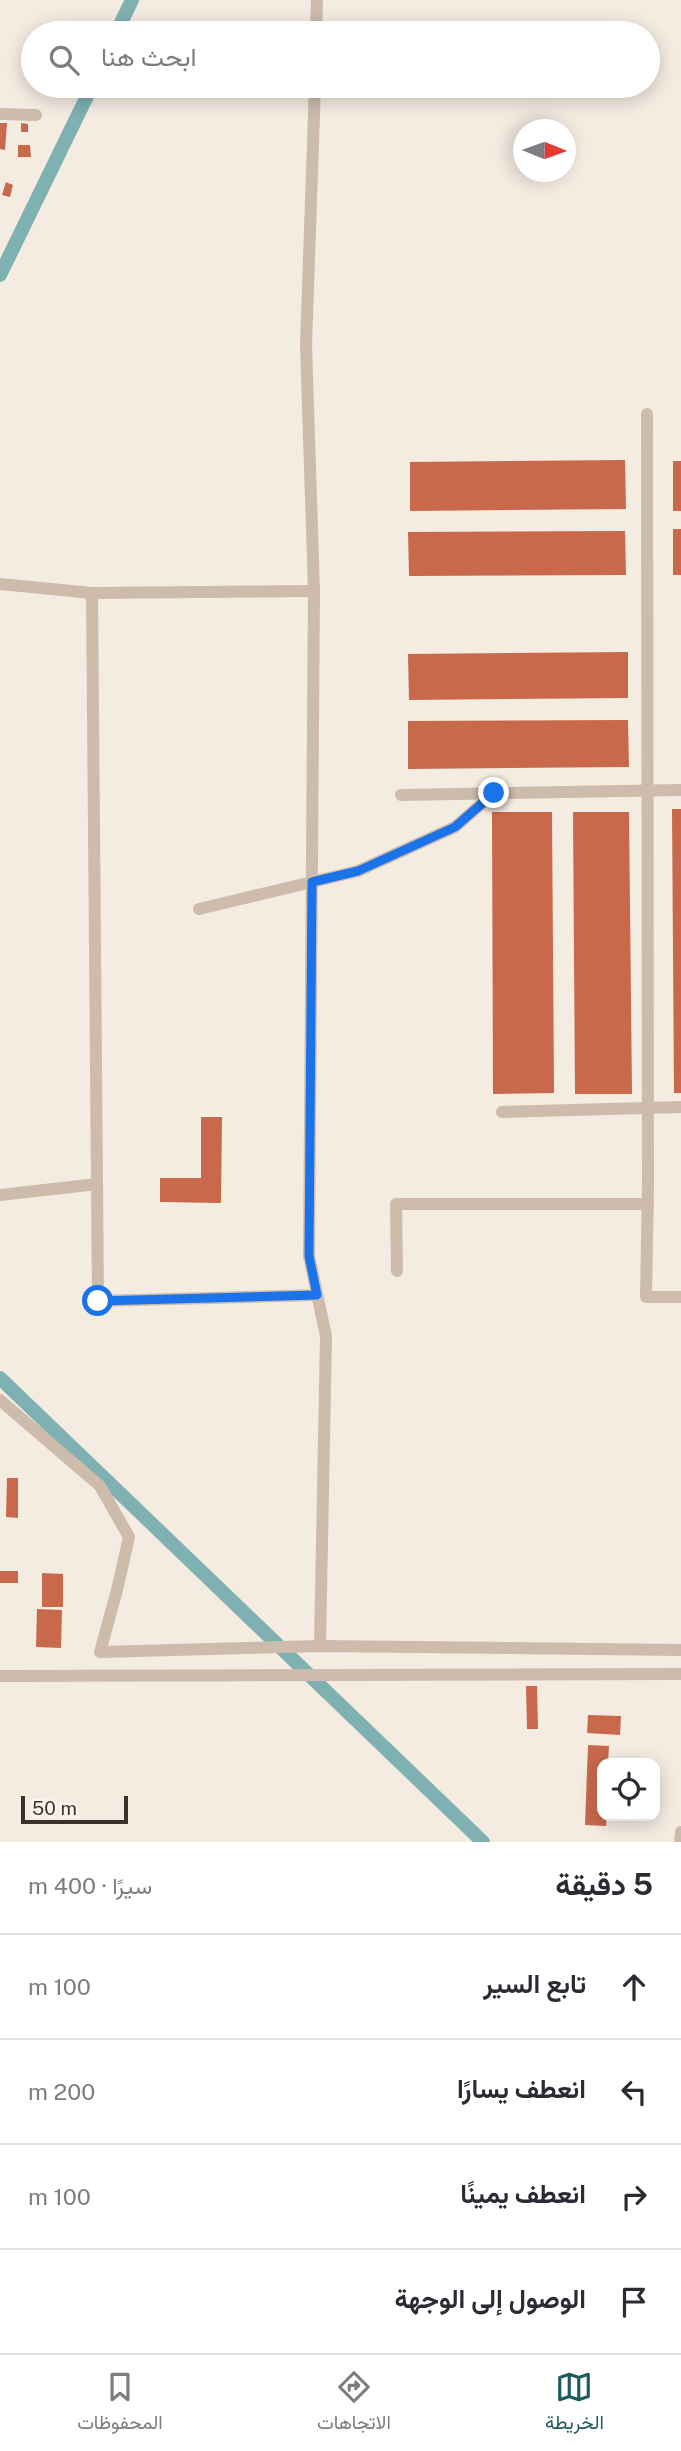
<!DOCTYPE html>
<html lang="ar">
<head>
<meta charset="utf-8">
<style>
  body { margin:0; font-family:"Public Sans",Vazirmatn,sans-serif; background:#f2f2f3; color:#2b2b33; direction:rtl }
  .controls { position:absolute; right:21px; bottom:21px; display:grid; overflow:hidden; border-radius:14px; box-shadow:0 4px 18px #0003 }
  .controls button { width:63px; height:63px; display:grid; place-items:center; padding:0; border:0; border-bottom:2px solid #e1e1e2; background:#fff; color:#2b2b33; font:35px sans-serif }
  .compass { position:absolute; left:513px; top:119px; width:63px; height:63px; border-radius:50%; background:#fff; box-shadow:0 4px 18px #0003; rotate:91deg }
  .scale { position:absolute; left:21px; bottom:18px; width:107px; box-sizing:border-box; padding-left:7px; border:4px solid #3b302b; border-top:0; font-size:19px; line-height:24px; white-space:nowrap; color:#3b302b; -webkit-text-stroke:5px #fbf5ee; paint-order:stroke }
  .stop { position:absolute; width:21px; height:21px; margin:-16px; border:5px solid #1a73e8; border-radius:50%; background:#fff }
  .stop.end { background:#1a73e8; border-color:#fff; box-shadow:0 2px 7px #0008 }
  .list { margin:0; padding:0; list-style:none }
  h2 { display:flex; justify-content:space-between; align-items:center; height:91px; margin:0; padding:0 28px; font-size:30px }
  h2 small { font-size:23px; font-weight:400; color:#7c7c81 }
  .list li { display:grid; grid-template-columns:46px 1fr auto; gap:21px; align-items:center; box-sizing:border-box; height:105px; padding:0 28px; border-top:2px solid #e1e1e2 }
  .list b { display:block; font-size:26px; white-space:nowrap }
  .list em { font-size:23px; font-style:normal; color:#7c7c81 }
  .icon { flex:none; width:38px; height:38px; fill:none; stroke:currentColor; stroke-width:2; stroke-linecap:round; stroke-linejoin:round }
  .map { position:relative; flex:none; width:681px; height:1842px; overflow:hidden; direction:ltr }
  .search { position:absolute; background:#fff; box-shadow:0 4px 18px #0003; left:21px; right:21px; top:21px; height:77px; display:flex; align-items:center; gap:18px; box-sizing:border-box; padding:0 24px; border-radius:38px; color:#7c7c81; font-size:26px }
  .sheet { height:511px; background:#fff }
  nav { display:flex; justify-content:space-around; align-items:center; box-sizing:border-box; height:98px; border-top:2px solid #e1e1e2; background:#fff; font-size:19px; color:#7c7c81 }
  nav a { display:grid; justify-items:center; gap:4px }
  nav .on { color:#1f5a5e }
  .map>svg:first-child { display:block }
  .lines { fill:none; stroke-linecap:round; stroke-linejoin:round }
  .canal { stroke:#7fb0b2; stroke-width:14 }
  .building { fill:#c8694b }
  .street { stroke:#cdbbac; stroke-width:12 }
  .route { stroke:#1a73e8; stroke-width:9 }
</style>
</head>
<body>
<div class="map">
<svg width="681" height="1842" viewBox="0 0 681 1842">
  <rect width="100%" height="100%" fill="#f4ebe1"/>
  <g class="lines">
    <!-- canal -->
    <g class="canal">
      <polyline points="116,33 132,0"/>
      <polyline points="0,275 92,86"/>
      <polyline points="0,1378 483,1842"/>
    </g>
  </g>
  <!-- building -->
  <g class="building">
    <polygon points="0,123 7,123 5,150 0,149"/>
    <polygon points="21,123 28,124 28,132 21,132"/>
    <polygon points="18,145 30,145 31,157 18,157"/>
    <polygon points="6,182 13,185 10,197 2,195"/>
    <polygon points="625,460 626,509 410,511 410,462"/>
    <rect x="673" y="461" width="8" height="50"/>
    <rect x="673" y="529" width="8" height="46"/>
    <polygon points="625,531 626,575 409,576 408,532"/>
    <polygon points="628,652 628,698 409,700 408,654"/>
    <polygon points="628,720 629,767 408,769 408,721"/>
    <polygon points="672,809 681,809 681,1093 674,1093"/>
    <polygon points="492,812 552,812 554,1093 493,1094"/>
    <polygon points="573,812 629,812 632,1094 575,1094"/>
    <polygon points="201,1117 222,1117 221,1203 160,1202 160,1178 201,1178"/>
    <polygon points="7,1478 18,1478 18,1518 6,1517"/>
    <rect x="0" y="1571" width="18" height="12"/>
    <polygon points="42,1573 63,1574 63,1607 42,1607"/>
    <polygon points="37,1609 62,1610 61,1648 36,1647"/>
    <polygon points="526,1686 537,1686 538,1729 527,1729"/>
    <polygon points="588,1715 621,1716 620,1735 587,1733"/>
    <polygon points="588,1745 609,1746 608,1763 602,1763 602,1816 607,1816 606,1826 585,1825"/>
  </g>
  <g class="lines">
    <!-- street -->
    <g class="street">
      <polyline points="316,33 317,0"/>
      <polyline points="315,86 306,345 314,591 309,1256 326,1336 320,1646"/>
      <polyline points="0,114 36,115"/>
      <polyline points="647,414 648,1185 646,1297 681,1297"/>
      <polyline points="0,584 92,593 314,591"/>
      <polyline points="92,593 98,1301 317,1295"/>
      <polyline points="401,795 681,790"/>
      <polyline points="199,909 358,871 455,827 494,793"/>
      <polyline points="502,1112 681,1107"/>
      <polyline points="0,1195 97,1184"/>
      <polyline points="397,1271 396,1204 648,1204"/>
      <polyline points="0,1400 100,1486 129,1537 117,1590 100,1652 320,1646 681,1650"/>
      <polyline points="0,1676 681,1674"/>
      <polyline points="680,1842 681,1832"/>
    </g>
  </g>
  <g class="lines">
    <!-- route -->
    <polyline class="route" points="98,1301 317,1295 309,1256 312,882 358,871 455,827 494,793"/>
  </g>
</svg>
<div class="controls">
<button><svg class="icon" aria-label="locate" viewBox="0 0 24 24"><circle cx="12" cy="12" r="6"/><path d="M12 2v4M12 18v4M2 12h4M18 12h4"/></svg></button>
</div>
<svg class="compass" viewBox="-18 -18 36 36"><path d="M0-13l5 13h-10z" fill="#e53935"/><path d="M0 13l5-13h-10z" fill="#7c7c81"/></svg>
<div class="scale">50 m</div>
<div class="stop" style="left:98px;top:1301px"></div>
<div class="stop end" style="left:494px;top:793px"></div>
<div class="search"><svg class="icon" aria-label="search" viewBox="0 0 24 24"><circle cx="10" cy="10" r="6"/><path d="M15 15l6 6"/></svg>ابحث هنا</div>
</div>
<section class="sheet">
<h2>5 دقيقة<small>سيرًا · 400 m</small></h2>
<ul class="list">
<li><svg class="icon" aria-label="ahead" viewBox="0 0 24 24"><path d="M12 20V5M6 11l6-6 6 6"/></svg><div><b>تابع السير</b></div><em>100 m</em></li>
<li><svg class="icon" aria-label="left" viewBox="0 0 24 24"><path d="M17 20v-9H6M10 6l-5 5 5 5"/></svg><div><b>انعطف يسارًا</b></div><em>200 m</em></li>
<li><svg class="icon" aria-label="right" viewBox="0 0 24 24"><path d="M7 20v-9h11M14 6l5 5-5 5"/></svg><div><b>انعطف يمينًا</b></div><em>100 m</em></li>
<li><svg class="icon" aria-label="arrive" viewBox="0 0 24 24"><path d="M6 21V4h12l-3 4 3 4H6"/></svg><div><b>الوصول إلى الوجهة</b></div></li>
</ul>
</section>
<nav>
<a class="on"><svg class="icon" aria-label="map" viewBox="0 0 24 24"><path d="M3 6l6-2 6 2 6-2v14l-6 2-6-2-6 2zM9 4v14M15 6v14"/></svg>الخريطة</a>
<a><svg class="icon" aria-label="directions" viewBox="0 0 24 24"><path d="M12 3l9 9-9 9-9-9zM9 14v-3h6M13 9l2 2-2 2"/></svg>الاتجاهات</a>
<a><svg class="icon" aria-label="saved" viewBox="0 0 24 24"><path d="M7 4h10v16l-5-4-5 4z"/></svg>المحفوظات</a>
</nav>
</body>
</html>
